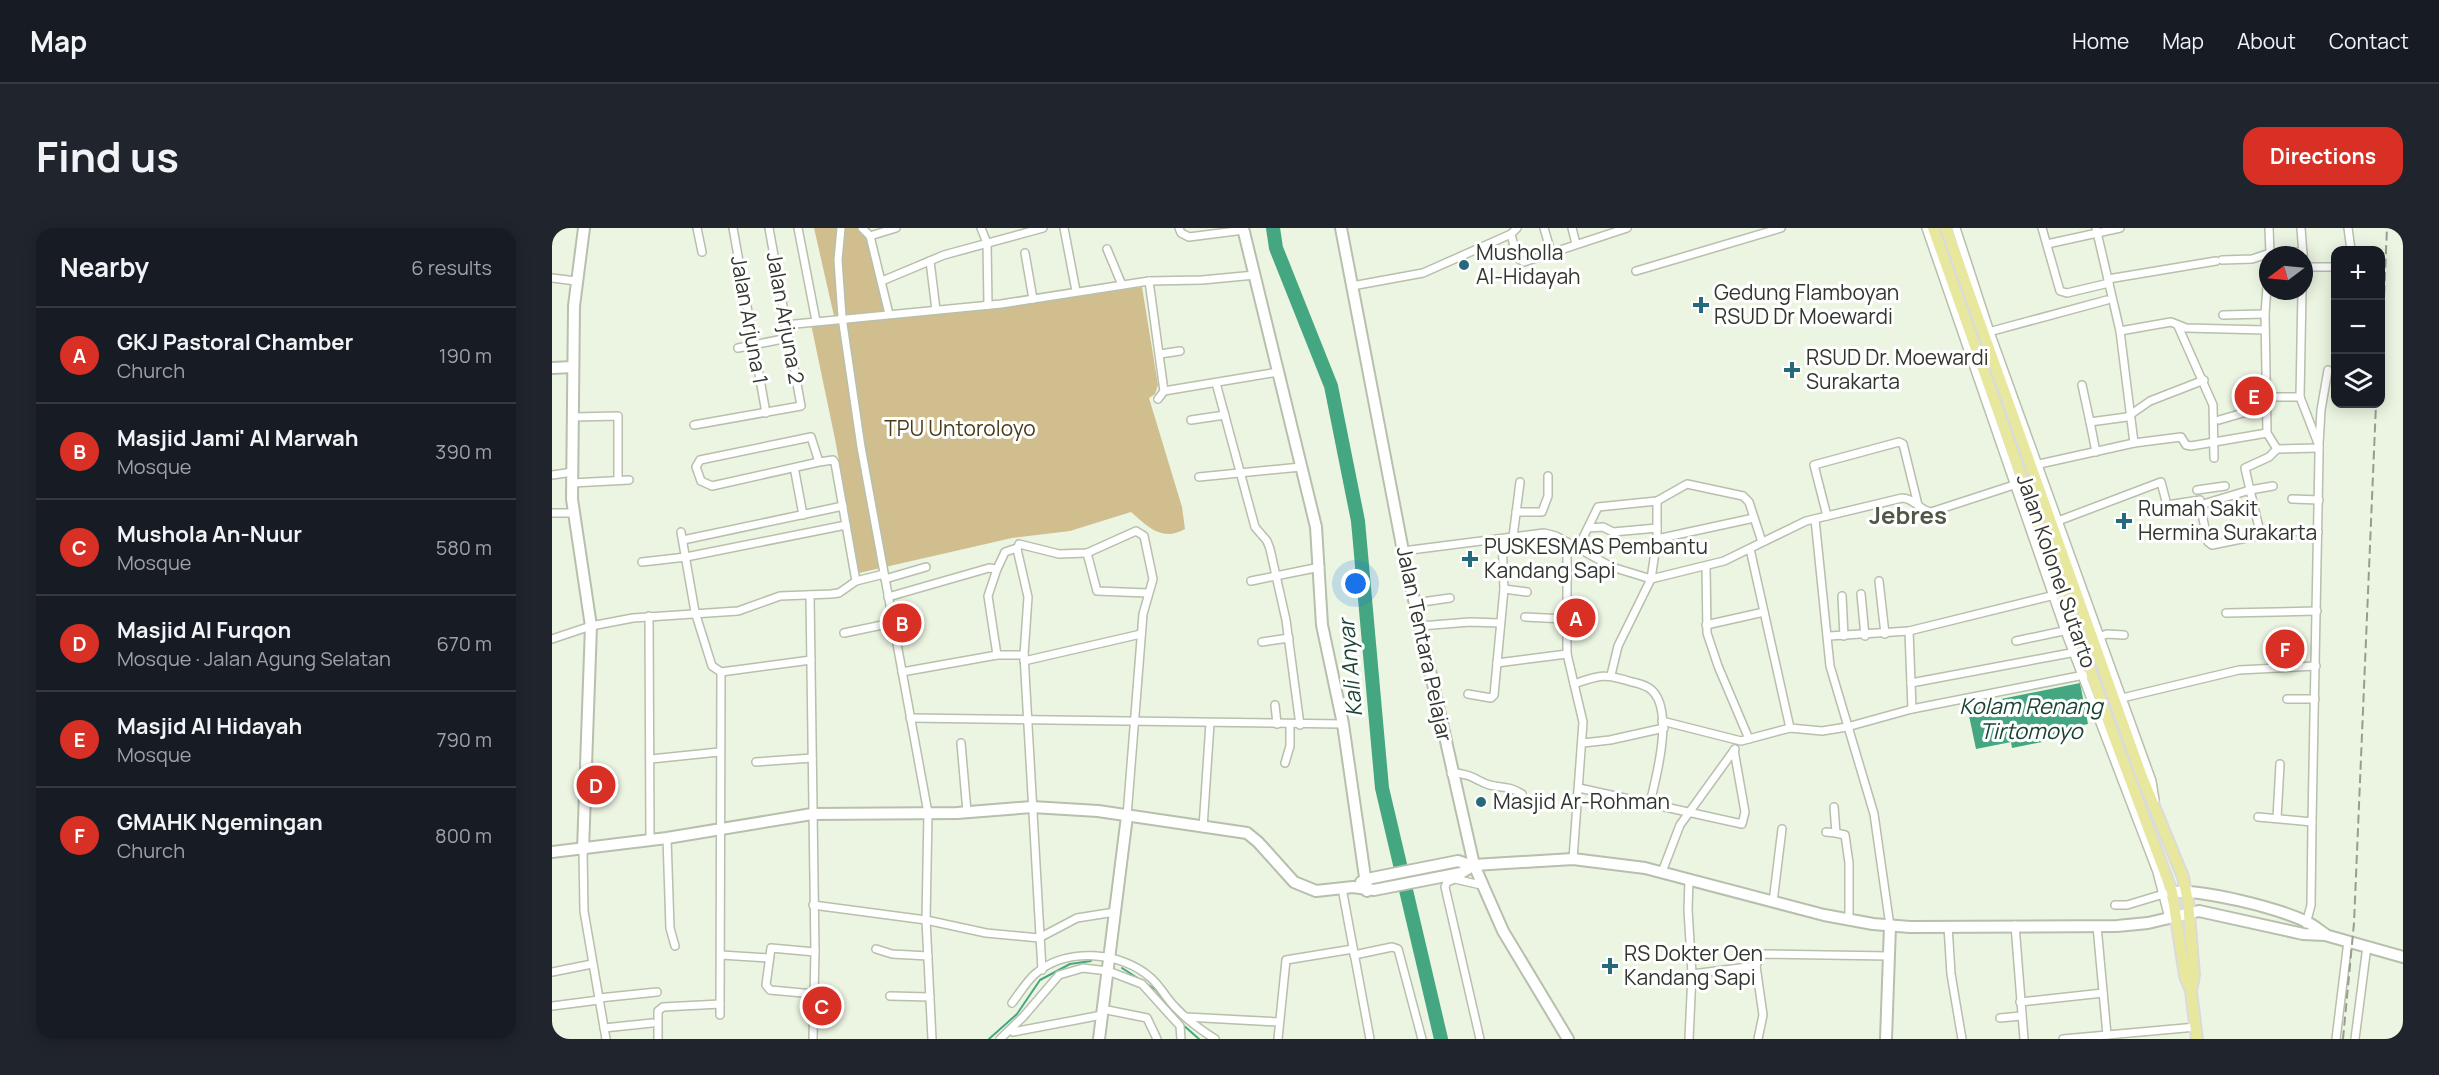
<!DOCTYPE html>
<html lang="en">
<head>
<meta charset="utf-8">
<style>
  body { margin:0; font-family:Manrope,sans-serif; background:#20242c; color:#f1f3f6 }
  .controls { position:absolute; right:18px; top:18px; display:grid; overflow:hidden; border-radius:12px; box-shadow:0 3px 15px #0003 }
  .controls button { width:54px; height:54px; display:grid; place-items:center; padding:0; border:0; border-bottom:2px solid #363941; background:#171b24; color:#f1f3f6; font:30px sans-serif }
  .compass { position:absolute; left:1707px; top:18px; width:54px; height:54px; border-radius:50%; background:#171b24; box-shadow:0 3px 15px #0003; rotate:254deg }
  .you { position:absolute; left:804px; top:356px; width:21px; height:21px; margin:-15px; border:4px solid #fff; border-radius:50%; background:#1a73e8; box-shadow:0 0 0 9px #1a73e833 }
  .badge { display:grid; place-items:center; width:39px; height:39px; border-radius:50%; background:#d93025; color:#fff; font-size:20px; font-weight:700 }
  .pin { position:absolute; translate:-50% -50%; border:3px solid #fff; box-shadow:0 2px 6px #0006 }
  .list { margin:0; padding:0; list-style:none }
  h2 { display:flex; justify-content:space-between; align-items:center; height:78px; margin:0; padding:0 24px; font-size:26px }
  h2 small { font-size:20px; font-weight:400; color:#9ea1a6 }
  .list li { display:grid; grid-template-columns:39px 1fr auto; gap:18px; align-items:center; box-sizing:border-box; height:96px; padding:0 24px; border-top:2px solid #363941 }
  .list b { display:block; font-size:22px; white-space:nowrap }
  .list p { margin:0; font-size:20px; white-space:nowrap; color:#9ea1a6 }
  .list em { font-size:20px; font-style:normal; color:#9ea1a6 }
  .icon { flex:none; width:33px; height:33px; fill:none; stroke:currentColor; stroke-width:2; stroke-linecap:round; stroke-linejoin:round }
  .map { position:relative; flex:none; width:1851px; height:811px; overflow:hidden; border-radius:18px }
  header { display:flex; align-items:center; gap:36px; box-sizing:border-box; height:84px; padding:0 30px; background:#171b24; border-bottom:2px solid #363941 }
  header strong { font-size:28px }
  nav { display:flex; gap:33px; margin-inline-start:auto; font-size:21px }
  .intro { display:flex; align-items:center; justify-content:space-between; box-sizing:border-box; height:144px; padding:0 36px }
  h1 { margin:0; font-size:42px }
  .button { padding:15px 27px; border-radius:18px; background:#d93025; color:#fff; font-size:21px; font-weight:700 }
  main { display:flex; gap:36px; padding:0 36px }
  aside { flex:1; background:#171b24; border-radius:18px; box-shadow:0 3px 15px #0003 }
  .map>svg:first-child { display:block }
  .green { fill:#d0be8f }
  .water { fill:#45a781 }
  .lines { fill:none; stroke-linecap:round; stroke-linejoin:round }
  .stream { stroke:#45a781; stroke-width:2 }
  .river { stroke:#45a781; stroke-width:14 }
  .street-casing { stroke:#b7bfad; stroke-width:10 }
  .secondary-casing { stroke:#b7bfad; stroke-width:14 }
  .primary-casing { stroke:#dadbda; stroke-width:14 }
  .street { stroke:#fff; stroke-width:7 }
  .secondary { stroke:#fff; stroke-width:10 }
  .primary { stroke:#e7e79e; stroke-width:10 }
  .rail { stroke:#979d90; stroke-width:2; stroke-dasharray:9 4.5; stroke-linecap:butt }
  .poi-dot { fill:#27697c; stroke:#fff; stroke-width:2 }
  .labels { text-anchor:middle; stroke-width:6; stroke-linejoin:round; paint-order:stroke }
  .poi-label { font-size:21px; fill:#32362f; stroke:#fff; text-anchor:start }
  .street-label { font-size:21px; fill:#32362f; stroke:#fff }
  .park-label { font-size:21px; fill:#493d18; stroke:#fff }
  .water-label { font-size:22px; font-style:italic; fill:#194332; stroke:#fff }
  .quarter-label { font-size:24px; font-weight:bold; fill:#515848; stroke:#fff }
</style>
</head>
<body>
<header>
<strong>Map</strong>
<nav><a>Home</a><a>Map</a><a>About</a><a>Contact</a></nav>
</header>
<div class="intro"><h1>Find us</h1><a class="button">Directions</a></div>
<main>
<aside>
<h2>Nearby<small>6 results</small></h2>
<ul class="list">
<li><span class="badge">A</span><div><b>GKJ Pastoral Chamber</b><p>Church</p></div><em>190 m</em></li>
<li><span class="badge">B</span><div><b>Masjid Jami' Al Marwah</b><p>Mosque</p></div><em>390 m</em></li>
<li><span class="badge">C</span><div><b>Mushola An-Nuur</b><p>Mosque</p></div><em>580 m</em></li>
<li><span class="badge">D</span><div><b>Masjid Al Furqon</b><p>Mosque · Jalan Agung Selatan</p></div><em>670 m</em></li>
<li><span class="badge">E</span><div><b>Masjid Al Hidayah</b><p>Mosque</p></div><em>790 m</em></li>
<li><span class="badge">F</span><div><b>GMAHK Ngemingan</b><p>Church</p></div><em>800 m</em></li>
</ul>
</aside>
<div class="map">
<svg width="1851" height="811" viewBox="0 0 1851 811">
  <rect width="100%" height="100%" fill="#ecf5e2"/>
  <!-- green -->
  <g class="green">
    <polygon points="262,0 307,0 316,8 335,83 282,88"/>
    <path d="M590 59 606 157 603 166 597 170 630 279 633 301C610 314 596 299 579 284L518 303 460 310 307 345 283 211 259 96 469 77Z"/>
  </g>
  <!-- water -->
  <polygon class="water" points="1528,455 1536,496 1503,503 1505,511 1460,520 1459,514 1424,521 1415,478"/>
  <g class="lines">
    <!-- stream -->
    <g class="stream">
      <polyline points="570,740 604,762 624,789"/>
      <polyline points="630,796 647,811"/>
      <polyline points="437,811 465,786 488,752 518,736 539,733"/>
    </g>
    <!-- river -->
    <polyline class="river" points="721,0 724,20 779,158 806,293 830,560 889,811"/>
    <!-- street casing -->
    <g class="street-casing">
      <g id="street">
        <polyline points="145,0 150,24"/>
        <polyline points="181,0 214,185"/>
        <polyline points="246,0 264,93"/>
        <polyline points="289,0 286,32 290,89 309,219 376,585 374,692 380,811"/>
        <polyline points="310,0 318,8 337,86"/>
        <polyline points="429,0 435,15 436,77"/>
        <polyline points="512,0 524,63"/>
        <polyline points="627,0 629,5 637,9 692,2"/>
        <polyline points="965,0 959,6 965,30 972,34 1075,0"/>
        <polyline points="992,0 999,24"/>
        <polyline points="1020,0 1024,16"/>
        <polyline points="1374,0 1513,403 1605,644 1617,690"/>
        <polyline points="1404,0 1438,104 1600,553 1603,572"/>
        <polyline points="1490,0 1508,63 1515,65 1557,55"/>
        <polyline points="1544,0 1568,103 1582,215"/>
        <polyline points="1749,0 1751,27"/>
        <polyline points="1796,0 1799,22"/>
        <polyline points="318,8 344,0"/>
        <polyline points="1495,16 1568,0"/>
        <polyline points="555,21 570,57"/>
        <polyline points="473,25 481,71"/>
        <polyline points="1718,27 1718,25 1751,24"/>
        <polyline points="1670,32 1700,31 1718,25 1717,0"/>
        <polyline points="378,33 384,82"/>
        <polyline points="1752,39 1784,39"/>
        <polyline points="1084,43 1229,0"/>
        <polyline points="1716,45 1713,86 1715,205 1725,221 1767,220"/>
        <polyline points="0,50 24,53"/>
        <polyline points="1556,51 1664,33"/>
        <polyline points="330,53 392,27 491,0"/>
        <polyline points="597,53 612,163 606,171"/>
        <polyline points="800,58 871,45 959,6"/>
        <polyline points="1671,87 1713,86"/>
        <polyline points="233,97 449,76 597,53 650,52 703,47"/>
        <polyline points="1626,98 1661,177 1662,230"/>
        <polyline points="1568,103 1619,94 1634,100 1713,102"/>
        <polyline points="1433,105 1555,72"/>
        <polyline points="186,120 236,110"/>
        <polyline points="608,126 628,123"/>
        <polyline points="664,155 703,299 715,313 718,321 734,392 748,497"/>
        <polyline points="1530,157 1538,194"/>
        <polyline points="612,163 726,144"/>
        <polyline points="1714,169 1748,169"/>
        <polyline points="22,189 66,188 66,252"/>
        <polyline points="639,192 673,187"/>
        <polyline points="1667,192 1715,178"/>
        <polyline points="142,197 249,178 217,0"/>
        <polyline points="1767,216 1769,182 1776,142"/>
        <polyline points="1544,224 1538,194 1575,189 1598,173 1652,152"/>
        <polyline points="267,234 160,258 149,253 144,239 148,232 259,209 267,234 281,232 283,235 304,353"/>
        <polyline points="1483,237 1582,215 1629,209 1634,217 1639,218 1715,205"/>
        <polyline points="243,244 251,287"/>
        <polyline points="0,247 21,244"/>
        <polyline points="647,249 749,239"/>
        <polyline points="20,255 77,252"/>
        <polyline points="1721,258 1698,262 1693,240 1717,229 1725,221"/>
        <polyline points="1645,262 1673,258"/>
        <polyline points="1740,271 1767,272"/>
        <polyline points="964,284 990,284 996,268 996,248"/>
        <polyline points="0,285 21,285"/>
        <polyline points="1275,288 1262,237 1347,214 1351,216 1366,277"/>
        <polyline points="1263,291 1278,438 1322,586 1338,698"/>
        <polyline points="1506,293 1609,254 1615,277 1648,272"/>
        <polyline points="1036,300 1051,299 1061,304 1105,300"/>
        <polyline points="129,304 143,384 160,438 169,444 259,432"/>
        <polyline points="1709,308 1698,262 1648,277 1656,314 1660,317 1729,303 1766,304"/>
        <polyline points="961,309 968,254"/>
        <polyline points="1105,311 1202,290"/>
        <polyline points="131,312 291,278"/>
        <polyline points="1015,314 1015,426 1031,494 1021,631"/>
        <polyline points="1026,320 1046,279 1105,273 1135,256 1191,268 1197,274 1210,314"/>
        <polyline points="1198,321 1238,500"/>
        <path d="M851 323 992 305 1004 308 1060 339 1099 351 1172 333 1254 293 1350 270C1362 270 1367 282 1379 284L1468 255"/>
        <polyline points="535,325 545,363 595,365"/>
        <polyline points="90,334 134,329 294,297"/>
        <polyline points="1154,338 1155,405 1166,438 1197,511"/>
        <polyline points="445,341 436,368 445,427"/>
        <polyline points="333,351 374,339"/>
        <polyline points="699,353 768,339"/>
        <polyline points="1327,353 1333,406"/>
        <polyline points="952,361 975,364"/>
        <polyline points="1309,366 1313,408"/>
        <polyline points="258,367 263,724 261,811"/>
        <polyline points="1290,368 1292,408"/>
        <polyline points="336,369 437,340 445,341 453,324 465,320"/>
        <polyline points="863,375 898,370"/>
        <polyline points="1674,385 1765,383"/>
        <polyline points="97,388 98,613"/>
        <polyline points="973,389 1013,391"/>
        <polyline points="1154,397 1212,384"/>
        <polyline points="868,398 918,394 948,395"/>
        <polyline points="1357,403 1360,481"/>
        <polyline points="292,405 340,395"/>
        <polyline points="1277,408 1357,403 1507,366"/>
        <polyline points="1547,409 1555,406 1572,407"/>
        <polyline points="0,411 39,398 81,390 186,383 228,368 279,366 287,365 304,353 332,346"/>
        <polyline points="1464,413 1516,402"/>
        <polyline points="710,414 737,410"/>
        <polyline points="472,433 589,406"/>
        <polyline points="945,435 1015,426"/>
        <polyline points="350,444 445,427 472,427"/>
        <polyline points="1059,447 1066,418 1099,351 1105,311 1105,273"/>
        <polyline points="1359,455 1524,424"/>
        <path d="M1022 456C1047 447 1053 445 1080 454 1085 455 1092 457 1097 460 1124 478 1104 550 1098 575"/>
        <polyline points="916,466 939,470 942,467 952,361 950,311"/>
        <polyline points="1566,471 1687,442 1764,438"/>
        <polyline points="1735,471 1763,471"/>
        <polyline points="723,477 725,496"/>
        <polyline points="358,490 791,496"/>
        <polyline points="1110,493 1189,513 1238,500 1270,503 1295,499 1360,481 1532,447"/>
        <polyline points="409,515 415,584"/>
        <polyline points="1031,515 1058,512 1112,500"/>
        <polyline points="99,531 167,524"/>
        <polyline points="204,534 260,530"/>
        <polyline points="733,535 738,518 738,496"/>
        <path d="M899 545C914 545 920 549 932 555 945 561 955 556 970 566"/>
        <polyline points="1027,560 1190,596 1193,584 1182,522"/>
        <polyline points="1282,579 1284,605 1293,607 1297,635 1297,692"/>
        <polyline points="1706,589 1760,594 1767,228 1767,218 1748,169 1750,63"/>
        <polyline points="1725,590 1728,536"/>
        <polyline points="651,600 658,495"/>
        <polyline points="1274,604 1284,605"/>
        <polyline points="115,610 118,700 123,718"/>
        <polyline points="31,622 32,683 54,811"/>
        <polyline points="1110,644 1128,597 1183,521"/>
        <polyline points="1137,651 1136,682 1140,746 1137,811"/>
        <polyline points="790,660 818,811"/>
        <polyline points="1221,674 1230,601"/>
        <polyline points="261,677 374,692 434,705 487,710 525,690 563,684"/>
        <polyline points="1563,677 1575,677 1615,665"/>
        <polyline points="1754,696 1759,677 1760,594"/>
        <polyline points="1463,697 1472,811"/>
        <polyline points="1396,698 1399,746 1410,811"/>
        <polyline points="1545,698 1555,807"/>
        <polyline points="324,721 340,726 376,728"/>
        <polyline points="169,727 216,730"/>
        <polyline points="802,727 840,719 846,721 870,811"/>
        <polyline points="490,742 472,427 476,369 465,321 467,316 507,326 535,325 584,303 592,308 601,351 591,386 575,588"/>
        <polyline points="0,744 40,736"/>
        <polyline points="1140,746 1204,738"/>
        <polyline points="262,766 218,762 214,757 219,720 263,724"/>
        <polyline points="338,768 378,769"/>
        <polyline points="47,770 105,764"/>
        <polyline points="1468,774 1551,765"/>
        <path d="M460 775C467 766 474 754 483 746 514 719 569 723 599 750 609 759 614 770 623 779 635 792 649 802 663 811"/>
        <polyline points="0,778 47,772"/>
        <polyline points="550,781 595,790 605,811"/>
        <polyline points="168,787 169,444"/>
        <polyline points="634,789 727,794"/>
        <polyline points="1448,790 1469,788"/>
        <polyline points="52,800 100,795"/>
        <polyline points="460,801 461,804 550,787"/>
        <polyline points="106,811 106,783 111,779 168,776"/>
        <polyline points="448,811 471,789 507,747 531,740 556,743 590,756 628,798 629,811"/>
        <polyline points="726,811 734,732 801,721"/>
        <polyline points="928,811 893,659 895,654 903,651 929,657"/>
        <polyline points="1206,811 1211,787 1204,738 1209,726 1338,728"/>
        <polyline points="1511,811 1644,799"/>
        <polyline points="1784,811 1796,713"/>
        <polyline points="1803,811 1815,718"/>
      </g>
    </g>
    <!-- secondary casing -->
    <g class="secondary-casing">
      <g id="secondary">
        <polyline points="691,0 764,299 770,397 791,496 815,663"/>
        <polyline points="789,0 851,323 922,637 951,703 1016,811"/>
        <polyline points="0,140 21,139"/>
        <polyline points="31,622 39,398 20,271 22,78 32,0"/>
        <polyline points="0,624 115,610 260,586 405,585 480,579 546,583 695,605 706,614 742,654 764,663 801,659 822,662 909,645 922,637 1021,631 1093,640 1272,687 1321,696 1358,699 1565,698 1596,695 1647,683 1751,706 1773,707 1851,729"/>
        <polyline points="809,654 820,650 906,633 918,637"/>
        <path d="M1620 664C1652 661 1724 680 1753 693 1760 696 1767 702 1773 706"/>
        <polyline points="547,811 575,588"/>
        <polyline points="1334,811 1338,698"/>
      </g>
    </g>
    <!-- primary casing -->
    <g class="primary-casing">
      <g id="primary">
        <polyline points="1381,0 1561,506 1620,664 1633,748 1639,763 1645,811"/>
        <polyline points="1394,0 1590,549 1631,649 1636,674 1642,747 1639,763"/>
      </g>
    </g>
    <!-- street -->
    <use href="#street" class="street"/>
    <!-- secondary -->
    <use href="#secondary" class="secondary"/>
    <!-- primary -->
    <use href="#primary" class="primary"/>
    <!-- rail -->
    <g class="rail">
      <polyline points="1828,161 1835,0"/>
      <polyline points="1791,811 1802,695 1824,176"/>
    </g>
  </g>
  <!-- markers -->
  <g class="poi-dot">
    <circle cx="912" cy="37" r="6"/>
    <path d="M1146 68h6v6h6v6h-6v6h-6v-6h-6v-6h6z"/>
    <path d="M1237 133h6v6h6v6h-6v6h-6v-6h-6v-6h6z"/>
    <path d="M1569 284h6v6h6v6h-6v6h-6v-6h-6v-6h6z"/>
    <path d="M915 322h6v6h6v6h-6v6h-6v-6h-6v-6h6z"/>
    <circle cx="929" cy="574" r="6"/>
    <path d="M1055 729h6v6h6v6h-6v6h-6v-6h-6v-6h6z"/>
  </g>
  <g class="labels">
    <!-- poi labels -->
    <g class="poi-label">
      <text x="924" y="32">Musholla<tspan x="924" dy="24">Al-Hidayah</tspan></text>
      <text x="1162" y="72">Gedung Flamboyan<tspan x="1162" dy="24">RSUD Dr Moewardi</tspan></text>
      <text x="1254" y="137">RSUD Dr. Moewardi<tspan x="1254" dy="24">Surakarta</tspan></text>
      <text x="1586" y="288">Rumah Sakit<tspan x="1586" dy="24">Hermina Surakarta</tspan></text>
      <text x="932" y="326">PUSKESMAS Pembantu<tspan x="932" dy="24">Kandang Sapi</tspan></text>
      <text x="941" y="581">Masjid Ar-Rohman</text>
      <text x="1072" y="733">RS Dokter Oen<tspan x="1072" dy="24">Kandang Sapi</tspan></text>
    </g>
    <!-- street labels -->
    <g class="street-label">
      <text transform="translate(233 90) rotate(80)" y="7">Jalan Arjuna 2</text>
      <text transform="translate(197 92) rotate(80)" y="7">Jalan Arjuna 1</text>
      <text transform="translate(1504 343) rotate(71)" y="7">Jalan Kolonel Sutarto</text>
      <text transform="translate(872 416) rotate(78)" y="7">Jalan Tentara Pelajar</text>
    </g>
    <!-- park labels -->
    <g class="park-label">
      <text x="408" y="208">TPU Untoroloyo</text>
    </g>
    <!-- water labels -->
    <g class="water-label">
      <text transform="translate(798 440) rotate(-95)" y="8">Kali Anyar</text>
      <text x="1479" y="486">Kolam Renang<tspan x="1479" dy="25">Tirtomoyo</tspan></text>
    </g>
    <!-- quarter labels -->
    <g class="quarter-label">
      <text x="1356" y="296">Jebres</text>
    </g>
  </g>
</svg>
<div class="controls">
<button>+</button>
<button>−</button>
<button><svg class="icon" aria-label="layers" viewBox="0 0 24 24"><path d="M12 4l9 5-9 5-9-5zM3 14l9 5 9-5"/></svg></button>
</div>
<svg class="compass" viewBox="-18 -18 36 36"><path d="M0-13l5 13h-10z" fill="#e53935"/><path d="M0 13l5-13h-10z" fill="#9ea1a6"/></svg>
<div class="you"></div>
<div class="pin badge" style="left:1024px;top:390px">A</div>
<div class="pin badge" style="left:350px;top:395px">B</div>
<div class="pin badge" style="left:270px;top:778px">C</div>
<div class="pin badge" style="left:44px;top:557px">D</div>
<div class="pin badge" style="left:1702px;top:168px">E</div>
<div class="pin badge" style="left:1733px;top:421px">F</div>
</div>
</main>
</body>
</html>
